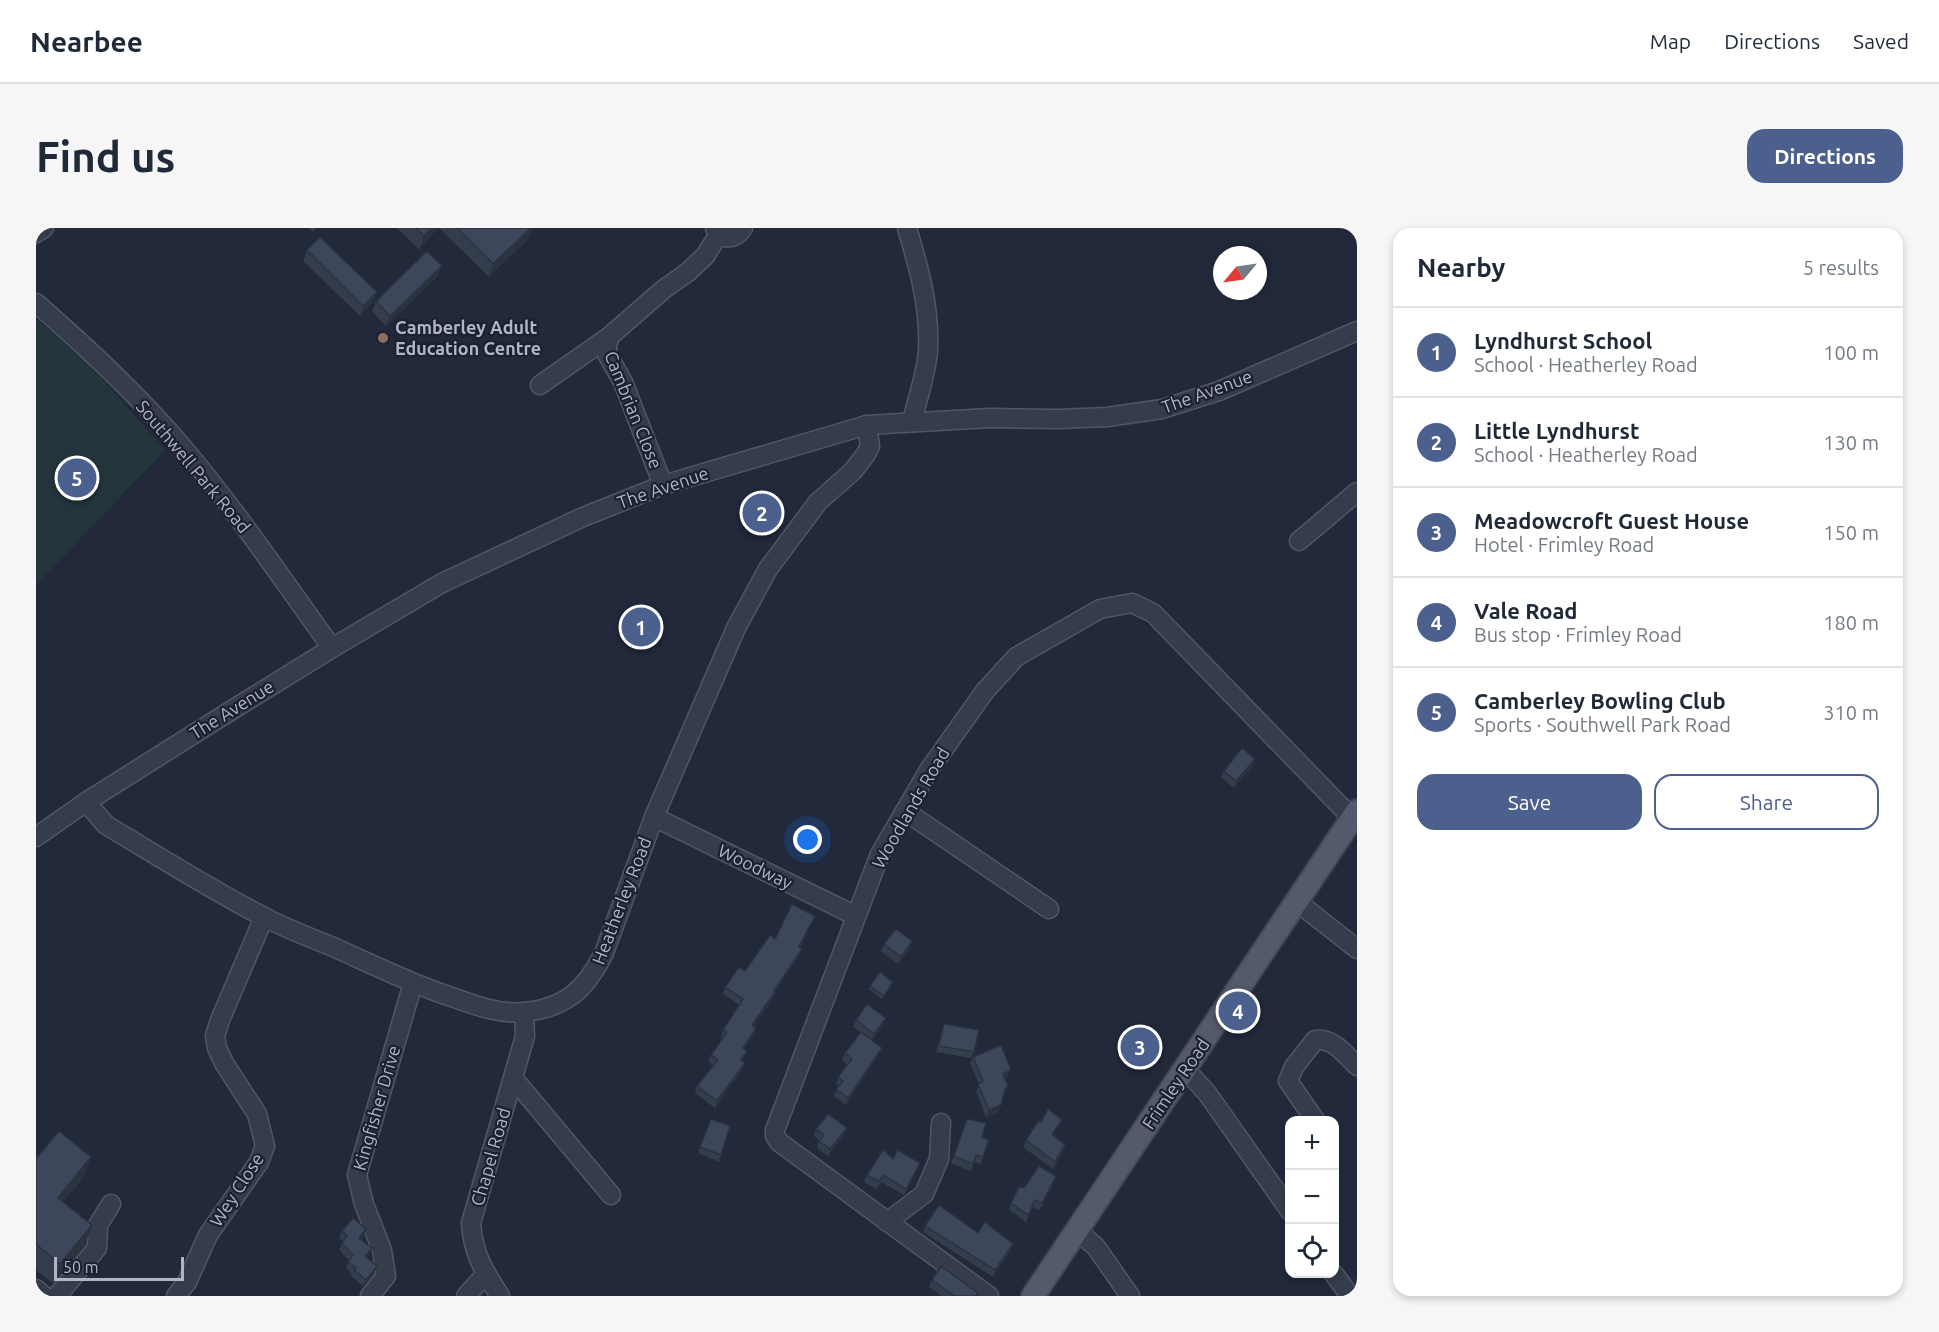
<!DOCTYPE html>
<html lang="en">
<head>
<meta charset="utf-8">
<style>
  body { margin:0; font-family:Ubuntu,sans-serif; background:#f6f6f7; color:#1f2937 }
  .controls { position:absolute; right:18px; bottom:18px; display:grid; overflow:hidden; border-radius:12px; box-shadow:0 3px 9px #0003 }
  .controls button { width:54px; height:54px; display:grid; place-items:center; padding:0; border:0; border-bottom:2px solid #e0e1e3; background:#fff; color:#1f2937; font:30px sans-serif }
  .compass { position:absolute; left:1177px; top:18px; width:54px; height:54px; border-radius:50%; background:#fff; box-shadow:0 3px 9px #0003; rotate:241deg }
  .scale { position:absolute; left:18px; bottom:15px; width:130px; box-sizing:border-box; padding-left:6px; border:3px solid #b0b6c7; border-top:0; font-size:16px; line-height:21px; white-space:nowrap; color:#b0b6c7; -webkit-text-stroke:4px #1b212f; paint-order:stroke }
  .you { position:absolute; left:772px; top:612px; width:21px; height:21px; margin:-15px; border:4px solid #fff; border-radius:50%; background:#1a73e8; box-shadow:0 0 0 9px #1a73e833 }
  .badge { display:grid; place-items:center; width:39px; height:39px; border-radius:50%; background:#4c608e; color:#fff; font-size:20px; font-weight:700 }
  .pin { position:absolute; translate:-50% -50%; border:3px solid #fff; box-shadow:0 2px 6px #0006 }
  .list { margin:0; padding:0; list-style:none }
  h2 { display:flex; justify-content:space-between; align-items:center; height:78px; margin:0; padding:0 24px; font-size:26px }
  h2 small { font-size:20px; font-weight:400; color:#747a83 }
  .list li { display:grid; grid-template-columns:39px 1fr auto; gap:18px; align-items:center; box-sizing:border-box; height:90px; padding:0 24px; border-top:2px solid #e0e1e3 }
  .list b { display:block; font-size:22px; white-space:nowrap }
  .list p { margin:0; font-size:20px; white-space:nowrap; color:#747a83 }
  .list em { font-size:20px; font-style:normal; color:#747a83 }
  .actions { display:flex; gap:12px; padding:18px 24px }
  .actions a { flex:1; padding:14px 0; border:2px solid #4c608e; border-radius:18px; text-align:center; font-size:21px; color:#4c608e }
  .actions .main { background:#4c608e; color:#fff }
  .icon { flex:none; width:33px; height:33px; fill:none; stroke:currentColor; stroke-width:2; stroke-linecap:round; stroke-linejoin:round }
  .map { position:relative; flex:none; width:1321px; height:1068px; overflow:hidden; border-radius:18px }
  header { display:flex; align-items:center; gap:36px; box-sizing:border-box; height:84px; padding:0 30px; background:#fff; border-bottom:2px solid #e0e1e3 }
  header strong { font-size:28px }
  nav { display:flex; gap:33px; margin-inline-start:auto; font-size:21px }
  .intro { display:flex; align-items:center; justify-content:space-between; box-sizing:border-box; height:144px; padding:0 36px }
  h1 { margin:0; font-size:42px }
  .button { padding:15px 27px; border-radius:18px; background:#4c608e; color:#fff; font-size:21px; font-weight:700 }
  main { display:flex; gap:36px; padding:0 36px }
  aside { flex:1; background:#fff; border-radius:18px; box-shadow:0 3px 9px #0003 }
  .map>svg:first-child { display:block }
  .green { fill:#24363c }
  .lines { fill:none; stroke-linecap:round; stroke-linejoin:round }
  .minor-casing { stroke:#505666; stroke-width:21 }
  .major-casing { stroke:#3f4554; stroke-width:26 }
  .minor { stroke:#353c4b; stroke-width:18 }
  .major { stroke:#535a6b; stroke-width:22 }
  .wall { fill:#343d4e }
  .shaded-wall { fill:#2b3240 }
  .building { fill:#3d475b; stroke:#2b3240; stroke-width:1.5 }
  .education-dot { fill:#8d6e63; stroke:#1b212f; stroke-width:2 }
  .labels { text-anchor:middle; stroke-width:4.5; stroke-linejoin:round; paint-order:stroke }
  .poi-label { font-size:18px; font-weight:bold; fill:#b0b6c7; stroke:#1b212f; text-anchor:start }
  .street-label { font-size:18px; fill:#b0b6c7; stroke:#1b212f }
</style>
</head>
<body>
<header>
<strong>Nearbee</strong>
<nav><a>Map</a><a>Directions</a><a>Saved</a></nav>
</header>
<div class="intro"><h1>Find us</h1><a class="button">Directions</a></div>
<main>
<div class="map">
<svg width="1321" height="1068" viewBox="0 0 1321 1068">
  <rect width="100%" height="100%" fill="#22293b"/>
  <!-- green -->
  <polygon class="green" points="0,91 56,140 129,222 0,357"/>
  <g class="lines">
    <!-- minor casing -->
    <g class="minor-casing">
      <g id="minor">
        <path d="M679 0C687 13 699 12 707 0"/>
        <path d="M871 0C883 40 894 79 892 122 891 144 881 171 876 194"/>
        <polyline points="0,5 8,0"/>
        <path d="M0 75C50 119 99 164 143 215 198 279 246 351 296 420"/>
        <polyline points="574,108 571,117 571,126 587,154 627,257"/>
        <polyline points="504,157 574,108 628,61 652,44 669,28 683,6"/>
        <polyline points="1263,313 1321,264"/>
        <path d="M50 574 70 597C122 628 174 661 228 689 249 700 272 709 295 718 331 734 367 752 404 765 431 774 459 787 488 784 530 780 550 761 568 725L618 589 700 400 732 341 782 274 817 243 830 226 834 218 831 197"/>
        <polyline points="869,583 1013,681"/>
        <polyline points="618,589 820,688"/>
        <polyline points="0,609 50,574 196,482 296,420 406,355 547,289 627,257 831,197 954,190 1023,191 1071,189 1126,181 1183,163 1321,103"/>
        <polyline points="1260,673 1321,721"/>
        <polyline points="1150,842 1171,865 1254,983"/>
        <polyline points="478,851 575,967"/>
        <path d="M1279 892 1252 853 1258 839 1279 812C1296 809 1309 826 1321 838"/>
        <polyline points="851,994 888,966 903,931 905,895"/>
        <polyline points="1041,1003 1060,1019 1094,1068"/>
        <polyline points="1298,1046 1314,1068"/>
        <polyline points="0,1061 8,1068"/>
        <polyline points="21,1068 61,1020 62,997 75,976"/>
        <polyline points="140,1068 151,1054 172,1007 223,934 229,918 221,886 188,835 181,820 179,808 184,792 228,689"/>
        <polyline points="334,1068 350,1048 346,1022 328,976 321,947 377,755"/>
        <polyline points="430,1068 450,1046"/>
        <path d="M464 1068C448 1043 437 1026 435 995L489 808 488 784"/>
        <polyline points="953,1068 743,914 739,908 739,902 844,626 893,542 949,463 980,429 1064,381 1096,375 1117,385 1316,590"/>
      </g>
    </g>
    <!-- major casing -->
    <g class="major-casing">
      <polyline id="major" points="997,1068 1321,583"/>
    </g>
    <!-- minor -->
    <use href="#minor" class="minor"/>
    <!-- major -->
    <use href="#major" class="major"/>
  </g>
  <!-- wall -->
  <g class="wall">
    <polygon points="273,0 281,0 277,4"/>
    <polygon points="361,0 402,0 383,21"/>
    <polygon points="403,0 496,0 492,11 453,49"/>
    <polygon points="271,22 341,64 337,74 324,88 267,33"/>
    <polygon points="402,48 350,98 336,83 340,73"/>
    <polygon points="1219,531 1217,538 1198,560 1185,549 1188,543"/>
    <polygon points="779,688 764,720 766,721 763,728 739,764 737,771 718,798 718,806 708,821 711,823 706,833 709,835 706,842 679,880 659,865 661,858 677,837 672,834 675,827 687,810 685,809 687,802 703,777 687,766 689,759 709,743 739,711"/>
    <polygon points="848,716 874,720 862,736 845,723"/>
    <polygon points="856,757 846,771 832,761 834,758"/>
    <polygon points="820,792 847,797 836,812 843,826 810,877 798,868 803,858 800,856 802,849 811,836 806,832 809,825 825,805 817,799"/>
    <polygon points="908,796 938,824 935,830 900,824"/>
    <polygon points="937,829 972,848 969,851 972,858 969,865 967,867 962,884 950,889 940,863 943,856 934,835"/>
    <polygon points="675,891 685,927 683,934 662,925"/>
    <polygon points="931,891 946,909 953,912 945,936 938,934 935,943 915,935"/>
    <polygon points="1026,892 1023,898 1017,907 1029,917 1027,924 1017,941 987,919 990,912 1005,894"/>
    <polygon points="811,900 808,907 792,928 781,920 783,912 778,908 780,901"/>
    <polygon points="0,931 48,949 27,974 56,997 49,1017 17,1055 0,1042"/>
    <polygon points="857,931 884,935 881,942 868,967 845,954 841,961 828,954 831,947"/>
    <polygon points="1020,948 1004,982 997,979 990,994 973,982 975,975"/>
    <polygon points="889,998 942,1005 977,1016 974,1023 957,1049 887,1004"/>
    <polygon points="306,1003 328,1008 325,1011 336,1020 333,1027 331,1030 338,1045 327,1058 315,1048 316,1046 310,1040 313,1032 303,1022 307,1013 303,1010"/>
    <polygon points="896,1052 942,1065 941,1068 906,1068 893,1059"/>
  </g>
  <!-- shaded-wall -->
  <g class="shaded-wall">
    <polygon points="395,0 402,0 383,21 388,8"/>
    <polygon points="495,0 496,0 492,11 453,49 457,36"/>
    <polygon points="406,38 402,48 350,98 354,88"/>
    <polygon points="341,64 337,74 324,88 327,78"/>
    <polygon points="1219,531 1217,538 1198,560 1200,553"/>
    <polygon points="779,688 776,694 761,726 763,719"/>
    <polygon points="876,713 874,720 862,736 865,729"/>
    <polygon points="766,721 763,728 735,770 739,764 737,771 714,804 716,797"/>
    <polygon points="850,790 847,797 836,813 838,806"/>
    <polygon points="720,800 718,806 704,827 707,820"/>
    <polygon points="846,820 843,826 810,877 812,870"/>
    <polygon points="709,835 706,842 679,880 681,873"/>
    <polygon points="975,842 972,848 964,853 967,846"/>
    <polygon points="965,877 962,884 950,889 953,882"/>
    <polygon points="1026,892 1023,898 1013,913 1016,906"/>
    <polygon points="811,900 808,907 792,928 794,921"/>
    <polygon points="1029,917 1027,924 1017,941 1019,934"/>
    <polygon points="55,929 48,949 15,989 22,970"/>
    <polygon points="884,935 881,942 868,967 870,961"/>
    <polygon points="1020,948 1018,955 1004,982 1006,975"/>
    <polygon points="56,997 49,1017 17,1055 24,1036"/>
    <polygon points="330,1001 328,1008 320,1016 323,1010"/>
    <polygon points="977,1016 974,1023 957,1049 959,1042"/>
    <polygon points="336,1020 333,1027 327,1035 329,1028"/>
    <polygon points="341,1038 338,1045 327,1058 330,1052"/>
  </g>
  <!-- building -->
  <g class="building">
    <polygon points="380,0 395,0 388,8"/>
    <polygon points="421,0 495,0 457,36"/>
    <polygon points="284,9 341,64 327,78 271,22"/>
    <polygon points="391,23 406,38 354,88 340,73"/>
    <polygon points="1206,520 1219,531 1200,553 1188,543"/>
    <polygon points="756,676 779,688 763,719 766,721 738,763 739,764 716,797 720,800 707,820 711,823 705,832 709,835 681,873 661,858 682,832 675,827 691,804 687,802 707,771 689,759 703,739 709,743 734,707 739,711"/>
    <polygon points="860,701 876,713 865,729 848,716"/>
    <polygon points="844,744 857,754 848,768 834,758"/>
    <polygon points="831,776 850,790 838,806 820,792"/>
    <polygon points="908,796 943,802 938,824 903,818"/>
    <polygon points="825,804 846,820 812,870 800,861 807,853 802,849 816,831 809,825"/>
    <polygon points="965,817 975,842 967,846 972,858 969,862 965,877 953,882 942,856 947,853 937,829"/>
    <polygon points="1012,881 1026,892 1016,906 1029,917 1019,934 990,912 1002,893 1005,894"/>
    <polygon points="792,886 811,900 794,921 783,913 788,907 780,901"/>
    <polygon points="675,891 694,898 685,927 664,919"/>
    <polygon points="931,891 950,895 946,909 953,912 947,929 940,927 937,936 918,928"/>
    <polygon points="23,903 55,929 22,970 56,997 24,1036 0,1016 0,931"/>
    <polygon points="847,922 857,931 862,922 884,935 870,961 847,947 843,954 831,947"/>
    <polygon points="1003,938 1020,948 1006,975 999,972 992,987 975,975 983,959 988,960"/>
    <polygon points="903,977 942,1005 949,994 977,1016 959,1042 889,998"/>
    <polygon points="317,990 330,1001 323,1010 336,1020 329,1028 341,1038 330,1052 318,1042 320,1040 312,1034 317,1027 306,1015 311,1008 306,1003"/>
    <polygon points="905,1038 942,1065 940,1068 916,1068 917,1067 896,1052"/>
  </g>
  <!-- markers -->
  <circle class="education-dot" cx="347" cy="110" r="6"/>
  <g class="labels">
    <!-- poi labels -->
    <g class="poi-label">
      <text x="359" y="106">Camberley Adult<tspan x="359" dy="21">Education Centre</tspan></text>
    </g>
    <!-- street labels -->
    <g class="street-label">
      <text transform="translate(1171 164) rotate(-20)" y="6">The Avenue</text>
      <text transform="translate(597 182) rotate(68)" y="6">Cambrian Close</text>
      <text transform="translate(157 239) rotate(50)" y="6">Southwell Park Road</text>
      <text transform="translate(627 260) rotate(-19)" y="6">The Avenue</text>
      <text transform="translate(196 482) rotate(-32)" y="6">The Avenue</text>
      <text transform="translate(875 580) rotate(-60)" y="6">Woodlands Road</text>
      <text transform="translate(719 639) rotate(26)" y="6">Woodway</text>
      <text transform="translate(586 673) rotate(-69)" y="6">Heatherley Road</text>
      <text transform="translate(1140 856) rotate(-56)" y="6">Frimley Road</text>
      <text transform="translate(341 880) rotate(-74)" y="6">Kingfisher Drive</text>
      <text transform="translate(455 929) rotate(-74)" y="6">Chapel Road</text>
      <text transform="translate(201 962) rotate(-57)" y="6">Wey Close</text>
    </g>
  </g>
</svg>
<div class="controls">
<button>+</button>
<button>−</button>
<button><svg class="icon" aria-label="locate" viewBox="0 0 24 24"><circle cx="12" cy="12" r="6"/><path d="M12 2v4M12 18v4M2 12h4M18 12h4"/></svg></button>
</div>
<svg class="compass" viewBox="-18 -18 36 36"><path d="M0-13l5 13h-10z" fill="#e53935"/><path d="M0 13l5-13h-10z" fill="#747a83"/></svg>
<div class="scale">50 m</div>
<div class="you"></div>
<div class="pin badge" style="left:605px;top:399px">1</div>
<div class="pin badge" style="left:726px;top:285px">2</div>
<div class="pin badge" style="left:1104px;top:819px">3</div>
<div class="pin badge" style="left:1202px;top:783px">4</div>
<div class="pin badge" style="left:41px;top:250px">5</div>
</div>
<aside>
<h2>Nearby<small>5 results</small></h2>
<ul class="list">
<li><span class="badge">1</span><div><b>Lyndhurst School</b><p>School · Heatherley Road</p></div><em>100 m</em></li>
<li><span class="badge">2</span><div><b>Little Lyndhurst</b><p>School · Heatherley Road</p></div><em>130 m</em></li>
<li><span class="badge">3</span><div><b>Meadowcroft Guest House</b><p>Hotel · Frimley Road</p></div><em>150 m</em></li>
<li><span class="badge">4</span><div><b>Vale Road</b><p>Bus stop · Frimley Road</p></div><em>180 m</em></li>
<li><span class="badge">5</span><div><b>Camberley Bowling Club</b><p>Sports · Southwell Park Road</p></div><em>310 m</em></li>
</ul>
<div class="actions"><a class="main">Save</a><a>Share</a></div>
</aside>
</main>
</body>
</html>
